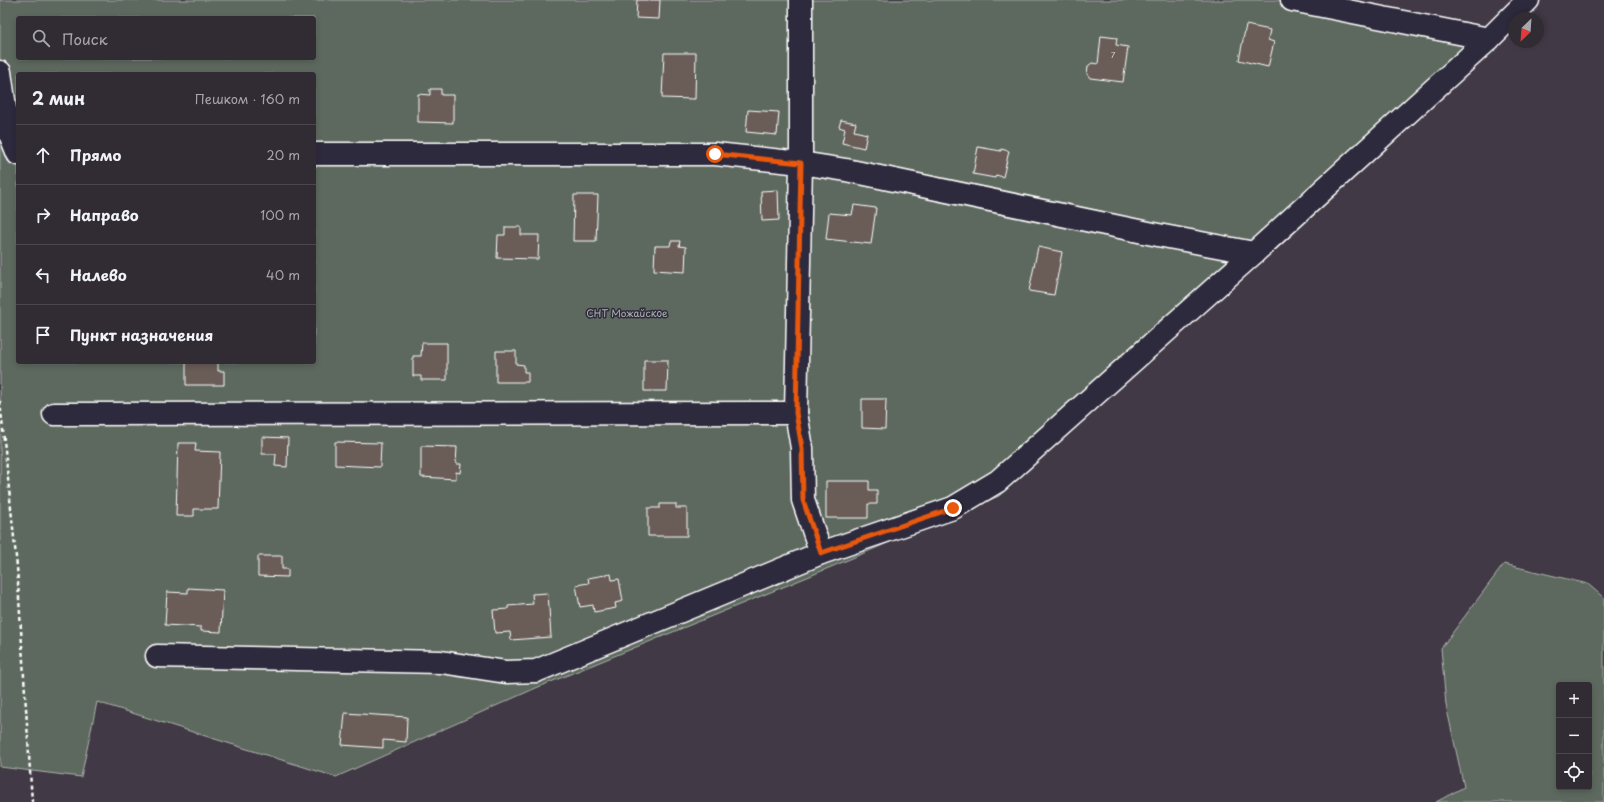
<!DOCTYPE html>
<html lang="ru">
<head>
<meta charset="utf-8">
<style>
  body { margin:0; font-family:"Playpen Sans",sans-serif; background:#39333c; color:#f1f3f6 }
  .controls { position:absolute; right:12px; bottom:12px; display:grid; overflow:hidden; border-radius:4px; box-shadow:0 2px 6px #0003 }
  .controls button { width:36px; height:36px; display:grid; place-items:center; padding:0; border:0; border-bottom:1px solid #4c474f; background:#312b34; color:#f1f3f6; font:20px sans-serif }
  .compass { position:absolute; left:1508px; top:12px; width:36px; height:36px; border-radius:50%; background:#312b34; box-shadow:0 2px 6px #0003; rotate:205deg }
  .stop { position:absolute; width:12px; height:12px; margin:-9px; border:3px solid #ea580c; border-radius:50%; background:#fff }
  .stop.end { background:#ea580c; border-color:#fff; box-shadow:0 1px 4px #0008 }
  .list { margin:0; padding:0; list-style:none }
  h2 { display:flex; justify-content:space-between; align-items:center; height:52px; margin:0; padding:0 16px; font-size:17px }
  h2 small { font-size:13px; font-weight:400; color:#a8a7ac }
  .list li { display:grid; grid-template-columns:26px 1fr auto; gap:12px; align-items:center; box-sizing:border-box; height:60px; padding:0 16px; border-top:1px solid #4c474f }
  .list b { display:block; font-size:15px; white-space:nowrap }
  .list em { font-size:13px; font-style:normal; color:#a8a7ac }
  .icon { flex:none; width:22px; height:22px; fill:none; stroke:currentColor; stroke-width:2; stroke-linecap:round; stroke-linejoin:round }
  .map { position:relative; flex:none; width:1604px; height:802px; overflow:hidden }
  .search { position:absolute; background:#312b34; box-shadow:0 2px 6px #0003; left:16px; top:16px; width:300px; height:44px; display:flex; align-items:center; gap:10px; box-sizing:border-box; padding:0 14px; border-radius:4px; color:#a8a7ac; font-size:15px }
  .panel { position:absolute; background:#312b34; box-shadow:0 2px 6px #0003; left:16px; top:72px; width:300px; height:292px; border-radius:4px }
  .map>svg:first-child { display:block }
  .green { fill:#5d695e; stroke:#aeb4ae; fill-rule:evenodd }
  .building { fill:#6b5d59; stroke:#fff }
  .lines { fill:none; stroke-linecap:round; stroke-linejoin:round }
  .minor-casing { stroke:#fff; stroke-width:25 }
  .path { stroke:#fff; stroke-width:2.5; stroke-dasharray:4 3; stroke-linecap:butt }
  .minor { stroke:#2f2a3d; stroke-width:22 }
  .route { stroke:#ea580c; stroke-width:5 }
  .labels { text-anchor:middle; stroke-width:3; stroke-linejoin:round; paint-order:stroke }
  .number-label { font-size:8px; fill:#dad6d6 }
  .park-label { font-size:10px; fill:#aeb4ae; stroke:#2f2a3d }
</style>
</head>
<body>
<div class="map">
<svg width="1604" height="802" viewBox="0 0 1604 802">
  <rect width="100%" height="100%" fill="#413945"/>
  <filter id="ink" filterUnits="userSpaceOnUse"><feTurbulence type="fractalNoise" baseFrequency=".025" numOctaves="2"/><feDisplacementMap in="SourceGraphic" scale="8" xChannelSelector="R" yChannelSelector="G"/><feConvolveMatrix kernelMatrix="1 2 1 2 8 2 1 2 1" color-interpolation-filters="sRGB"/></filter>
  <g filter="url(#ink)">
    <!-- green -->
    <g class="green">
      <path d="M0 0H1352L1482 27 1500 44 999 496 805 578 536 688 336 777 97 702 81 777 0 767ZM18 18H314V58H18ZM18 74H314V362H18Z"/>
      <path d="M1504 564 1588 584 1604 598V802H1436L1464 787 1446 705 1441 648ZM1559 685H1589V787H1559Z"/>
    </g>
    <!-- building -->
    <g class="building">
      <polygon points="637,0 660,0 659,19 636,18"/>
      <polygon points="1246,25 1270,30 1268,40 1274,42 1268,67 1239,60"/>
      <polygon points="1101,36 1117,38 1116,45 1128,47 1123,82 1090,78 1087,74 1088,66 1092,63 1098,64"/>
      <polygon points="664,53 696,53 695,99 662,98"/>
      <polygon points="430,89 441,89 441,95 453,95 453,123 418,122 418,94 430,95"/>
      <polygon points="748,110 779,112 777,135 746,132"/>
      <polygon points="841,120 856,123 854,131 867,134 864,148 842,143 845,129 839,127"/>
      <polygon points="978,147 1001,151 1001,149 1009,151 1003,177 996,175 995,178 973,174"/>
      <polygon points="778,190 779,220 762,221 761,191"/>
      <polygon points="574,195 598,195 596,241 573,241"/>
      <polygon points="854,205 876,208 871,244 826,239 829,213 852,215"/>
      <polygon points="505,227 521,227 521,235 539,235 538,259 497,258 498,235 505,235"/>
      <polygon points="671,241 680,241 679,246 686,247 685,272 654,270 655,246 670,246"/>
      <polygon points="1038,247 1062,252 1054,295 1029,291"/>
      <polygon points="422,343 447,343 447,380 421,380 421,376 413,376 413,356 421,356"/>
      <polygon points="496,351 516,351 516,364 524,365 524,372 528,372 528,382 496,382"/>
      <polygon points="644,360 668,360 667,391 644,391"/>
      <polygon points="186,362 218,362 218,371 224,371 224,385 186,385"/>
      <polygon points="862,399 886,399 885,429 862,428"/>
      <polygon points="262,437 288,438 287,467 275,466 276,454 262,454"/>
      <polygon points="335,442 381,443 380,467 335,465"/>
      <polygon points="178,443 196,443 195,451 220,452 218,509 194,509 194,516 176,516"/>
      <polygon points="421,446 457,447 456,464 461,464 460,473 456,472 456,479 421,477"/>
      <polygon points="826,481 869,481 869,490 877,490 877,504 868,504 868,518 826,518"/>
      <polygon points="660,504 676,504 676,508 687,508 687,536 648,536 648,508 660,508"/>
      <polygon points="258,556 282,556 282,569 288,569 288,577 258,576"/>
      <polygon points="611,574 612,580 619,579 623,601 615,603 616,608 594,612 593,605 580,607 576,585 589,583 588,578"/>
      <polygon points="188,588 223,590 221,632 201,631 201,627 165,625 167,592 188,593"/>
      <polygon points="548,593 551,637 511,640 510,632 495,633 493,610 508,609 508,606 533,604 532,594"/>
      <polygon points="345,713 407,717 406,742 383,740 383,748 342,745"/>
    </g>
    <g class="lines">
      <!-- minor casing -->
      <g class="minor-casing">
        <g id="minor">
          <polyline points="801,0 801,163 796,413 802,448 803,500 821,553"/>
          <polyline points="1292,0 1489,39"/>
          <polyline points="0,72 8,129 18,154"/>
          <polyline points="314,154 715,154 801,163 846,170 1158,235 1254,253"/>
          <polyline points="54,414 796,413"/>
          <polyline points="157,656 441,662 506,672 536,671 821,553 953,508 998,481 1254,253 1489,39 1528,0"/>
        </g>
      </g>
      <!-- path -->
      <polyline class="path" points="0,401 17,567 32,802"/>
      <!-- minor -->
      <use href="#minor" class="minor"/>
    </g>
  </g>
  <g class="lines" filter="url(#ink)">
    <!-- route -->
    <polyline class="route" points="715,154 801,163 796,413 802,448 803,500 821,553 953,508"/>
  </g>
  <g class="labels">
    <!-- number labels -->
    <g class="number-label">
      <text x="1113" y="58">7</text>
    </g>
    <!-- park labels -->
    <g class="park-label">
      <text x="627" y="317">СНТ Можайское</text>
    </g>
  </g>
</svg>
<div class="controls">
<button>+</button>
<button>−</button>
<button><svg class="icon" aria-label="locate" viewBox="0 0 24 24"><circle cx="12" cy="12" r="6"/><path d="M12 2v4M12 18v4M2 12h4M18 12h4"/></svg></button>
</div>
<svg class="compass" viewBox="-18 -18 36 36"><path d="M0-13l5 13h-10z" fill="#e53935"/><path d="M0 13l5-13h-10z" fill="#a8a7ac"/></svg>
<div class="stop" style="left:715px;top:154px"></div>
<div class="stop end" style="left:953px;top:508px"></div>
<div class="search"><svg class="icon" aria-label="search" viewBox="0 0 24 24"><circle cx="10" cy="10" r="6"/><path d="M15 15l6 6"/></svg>Поиск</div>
<section class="panel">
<h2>2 мин<small>Пешком · 160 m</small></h2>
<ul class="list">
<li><svg class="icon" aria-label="ahead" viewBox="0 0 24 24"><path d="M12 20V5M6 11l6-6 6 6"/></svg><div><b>Прямо</b></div><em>20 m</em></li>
<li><svg class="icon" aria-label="right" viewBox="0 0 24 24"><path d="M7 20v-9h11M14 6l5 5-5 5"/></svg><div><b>Направо</b></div><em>100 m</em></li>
<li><svg class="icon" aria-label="left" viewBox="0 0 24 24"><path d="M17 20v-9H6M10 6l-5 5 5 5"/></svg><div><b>Налево</b></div><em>40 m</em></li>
<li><svg class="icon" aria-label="arrive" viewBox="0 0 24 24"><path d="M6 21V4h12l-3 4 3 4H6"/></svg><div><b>Пункт назначения</b></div></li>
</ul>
</section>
</div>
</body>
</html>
